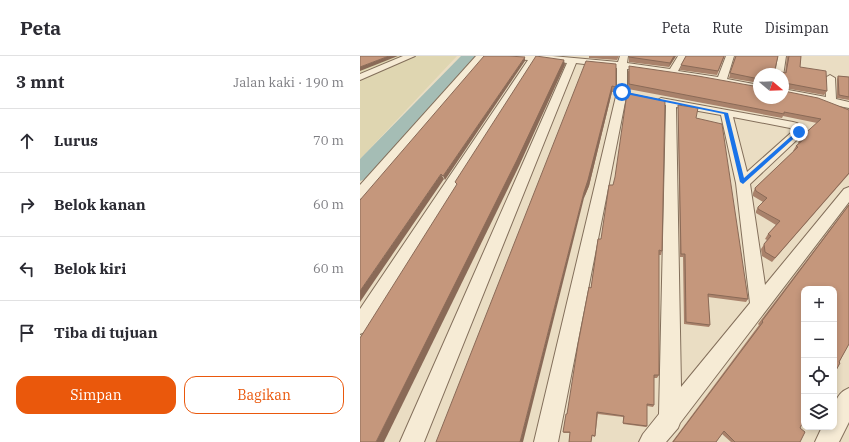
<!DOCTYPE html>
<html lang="id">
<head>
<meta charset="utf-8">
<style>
  body { margin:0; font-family:"IBM Plex Serif",serif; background:#f2f2f3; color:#2b2b33 }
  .controls { position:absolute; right:12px; bottom:12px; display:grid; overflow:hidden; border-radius:8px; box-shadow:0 2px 6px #0003 }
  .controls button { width:36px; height:36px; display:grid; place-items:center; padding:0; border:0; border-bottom:1px solid #e1e1e2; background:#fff; color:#2b2b33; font:20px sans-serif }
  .compass { position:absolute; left:393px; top:12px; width:36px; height:36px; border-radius:50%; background:#fff; box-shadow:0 2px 6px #0003; rotate:109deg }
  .stop { position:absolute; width:12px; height:12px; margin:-9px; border:3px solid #1a73e8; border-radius:50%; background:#fff }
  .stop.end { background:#1a73e8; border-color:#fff; box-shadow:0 1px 4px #0008 }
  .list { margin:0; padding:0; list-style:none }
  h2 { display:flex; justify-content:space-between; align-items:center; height:52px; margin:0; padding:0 16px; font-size:17px }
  h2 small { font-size:13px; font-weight:400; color:#7c7c81 }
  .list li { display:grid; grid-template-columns:26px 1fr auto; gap:12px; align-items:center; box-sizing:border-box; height:64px; padding:0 16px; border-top:1px solid #e1e1e2 }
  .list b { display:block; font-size:15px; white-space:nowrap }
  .list em { font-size:13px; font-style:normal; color:#7c7c81 }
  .actions { display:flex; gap:8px; padding:12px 16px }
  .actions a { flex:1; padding:9px 0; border:1px solid #ea580c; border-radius:12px; text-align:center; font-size:14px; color:#ea580c }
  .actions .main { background:#ea580c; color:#fff }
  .icon { flex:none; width:22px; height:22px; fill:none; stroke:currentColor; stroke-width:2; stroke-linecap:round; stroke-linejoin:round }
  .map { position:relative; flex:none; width:489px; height:386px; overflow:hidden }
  header { display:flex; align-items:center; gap:24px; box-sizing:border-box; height:56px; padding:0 20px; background:#fff; border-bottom:1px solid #e1e1e2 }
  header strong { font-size:19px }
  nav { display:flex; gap:22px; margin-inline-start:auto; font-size:14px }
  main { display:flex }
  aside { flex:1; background:#fff }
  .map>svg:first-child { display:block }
  .farmland { fill:#dfd6b1 }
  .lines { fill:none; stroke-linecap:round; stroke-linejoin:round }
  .river { fill:#a5bdb5; fill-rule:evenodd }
  .street-casing { stroke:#836f5b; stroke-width:2 }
  .street { fill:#f6ebd5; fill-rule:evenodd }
  .wall { fill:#a9826b }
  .shaded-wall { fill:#8a6a57 }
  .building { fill:#c5977c; stroke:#8a6a57 }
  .route { fill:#1a73e8 }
</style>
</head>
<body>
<header>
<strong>Peta</strong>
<nav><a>Peta</a><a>Rute</a><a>Disimpan</a></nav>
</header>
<main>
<aside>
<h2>3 mnt<small>Jalan kaki · 190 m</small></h2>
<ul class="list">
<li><svg class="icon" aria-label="ahead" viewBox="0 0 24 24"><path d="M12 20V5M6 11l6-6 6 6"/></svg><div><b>Lurus</b></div><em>70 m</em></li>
<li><svg class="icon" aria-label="right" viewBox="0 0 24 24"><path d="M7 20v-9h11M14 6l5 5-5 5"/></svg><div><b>Belok kanan</b></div><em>60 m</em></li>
<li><svg class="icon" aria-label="left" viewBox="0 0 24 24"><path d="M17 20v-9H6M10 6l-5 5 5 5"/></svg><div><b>Belok kiri</b></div><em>60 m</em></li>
<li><svg class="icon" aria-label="arrive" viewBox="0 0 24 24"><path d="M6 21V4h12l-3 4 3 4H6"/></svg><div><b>Tiba di tujuan</b></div></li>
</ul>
<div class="actions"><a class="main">Simpan</a><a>Bagikan</a></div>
</aside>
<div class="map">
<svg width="489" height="386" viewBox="0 0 489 386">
  <rect width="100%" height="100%" fill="#eaddc3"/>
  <!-- farmland -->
  <polygon class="farmland" points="0,0 97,0 0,103"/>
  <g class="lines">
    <!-- river -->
    <polygon class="river" points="101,0 117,0 8,122 0,125 0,103"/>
    <!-- street casing -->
    <g class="street-casing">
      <g id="street">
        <polygon points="43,0 55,0 0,24 0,18"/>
        <polygon points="116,0 125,0 5,141 0,143 0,129"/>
        <polygon points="146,0 192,0 258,6 260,0 268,0 267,7 310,13 318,0 326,0 318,15 358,21 366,0 374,0 367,23 399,29 399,35 337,23 267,13 267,36 198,386 174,386 257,36 257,12 216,7 64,386 40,386 207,7 176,4 7,275 0,278 0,253 168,4 150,3"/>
        <polygon points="418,0 426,0 423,20 423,18 415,18"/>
        <polygon points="470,19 475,22 476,43 489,46 489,52 423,39 423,33 466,41 465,22"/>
        <path d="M301 42 433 66C439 67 443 70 445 76L443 78 390 128 405 229 484 133 489 131V146L320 367 318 372 306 386H279L283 378 299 358 306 49 297 47 296 45ZM316 51 361 59 376 127 390 247 321 331ZM373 61 430 72 433 75 387 116Z"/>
        <path d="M489 332V366L479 386H455L462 371H474C474 355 472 339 489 332Z"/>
      </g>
    </g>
    <!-- street -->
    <use href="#street" class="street"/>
  </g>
  <!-- wall -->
  <g class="wall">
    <polygon points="229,0 259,0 257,4 229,2"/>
    <polygon points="269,0 316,0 309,11 269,6"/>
    <polygon points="365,0 357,19 320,14 321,9"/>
    <polygon points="375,0 418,0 415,13 417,15 425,17 427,0 441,0 440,11 467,35 464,39 424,32 424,35 489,54 489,118 412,206 402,200 401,193 407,184 405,183 408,178 416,169 396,157 396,155 398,151 403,146 393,140 393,137 395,132 434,95 433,95 436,90 439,87 438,87 440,82 457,67 423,60 422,62 268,33 268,15 423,42 399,18 399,27 369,22"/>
    <polygon points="256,8 255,36 252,36 229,130 224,142"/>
    <polygon points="478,20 489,21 489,44 477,42 477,23"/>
    <polygon points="318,49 336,62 388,243 386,246 348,241 350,269 349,271 324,268 323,201 320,201 318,52"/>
    <polygon points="489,148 489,288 479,306 474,318 474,233 440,372 440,386 371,386 362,378 356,386 312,386 399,269 398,268"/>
    <polygon points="238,183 302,195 301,199 299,199 299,319 297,322 294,322 294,349 293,351 287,350 287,370 286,371 263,368 263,361 238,358 235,381 232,380 231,386 209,386 210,377 204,377 203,376 207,358 231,232"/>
  </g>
  <!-- shaded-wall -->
  <g class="shaded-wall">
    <polygon points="29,0 38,0 0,15 0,11"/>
    <polygon points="314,0 316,0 309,11 310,7"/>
    <polygon points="165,1 165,5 85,124 83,120"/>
    <polygon points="204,4 205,9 159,110 24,386 16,386"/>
    <polygon points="252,30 252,36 229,130 224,142 163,386 160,386 224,136"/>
    <polygon points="81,118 84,123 0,246 0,235"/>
  </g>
  <!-- building -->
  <g class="building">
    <polygon points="0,0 29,0 0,11"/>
    <polygon points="124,0 148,0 165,1 83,120 81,118 0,235 0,144"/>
    <polygon points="176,0 204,4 157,104 16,386 0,386 0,282 97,128 95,126"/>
    <polygon points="269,0 314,0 310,7 269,1"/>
    <polygon points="326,0 364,0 358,15 321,9"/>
    <polygon points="376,0 418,0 415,13 417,15 426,17 429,0 441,0 440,11 466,15 467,35 425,27 424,29 424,35 458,42 489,54 489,117 415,202 405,196 404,188 411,180 408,178 420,165 398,153 398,151 407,142 396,135 395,132 438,91 436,90 444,83 440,82 461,63 424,56 424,58 269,28 269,10 338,20 399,31 399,42 423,42 423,18 399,18 399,23 370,17"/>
    <polygon points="226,5 256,8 256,31 252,30 228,124 224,136 160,386 76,386"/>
    <polygon points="478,20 489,21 489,41 479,39"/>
    <polygon points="267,37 305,45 302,195 299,194 299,319 294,319 294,349 287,348 287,370 263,367 264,360 237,356 235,380 232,379 231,386 209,386 210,376 203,376 206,358 207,358 218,288 229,231 231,232 238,183 241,183 249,129 253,129 255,121"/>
    <polygon points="318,49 338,52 336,62 362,68 388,243 348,238 350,269 326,266 325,198 321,198"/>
    <polygon points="489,149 489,288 479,306 480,307 474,318 474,233 444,233 444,364 440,372 445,376 440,386 375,386 364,375 356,386 313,386 403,266 402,265"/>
  </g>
  <!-- route -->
  <polygon class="route" points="262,35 368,57 384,122 437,75 441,76 383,128 380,126 364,58 261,37"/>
</svg>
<div class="controls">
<button>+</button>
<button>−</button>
<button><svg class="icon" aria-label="locate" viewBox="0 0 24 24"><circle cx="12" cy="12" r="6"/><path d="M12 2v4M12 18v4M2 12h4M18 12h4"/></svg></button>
<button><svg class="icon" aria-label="layers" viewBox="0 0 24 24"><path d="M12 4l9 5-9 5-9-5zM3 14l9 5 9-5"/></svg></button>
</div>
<svg class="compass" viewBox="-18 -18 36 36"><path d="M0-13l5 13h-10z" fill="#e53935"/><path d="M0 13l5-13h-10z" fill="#7c7c81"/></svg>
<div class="stop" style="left:262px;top:36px"></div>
<div class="stop end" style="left:439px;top:76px"></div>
</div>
</main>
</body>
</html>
